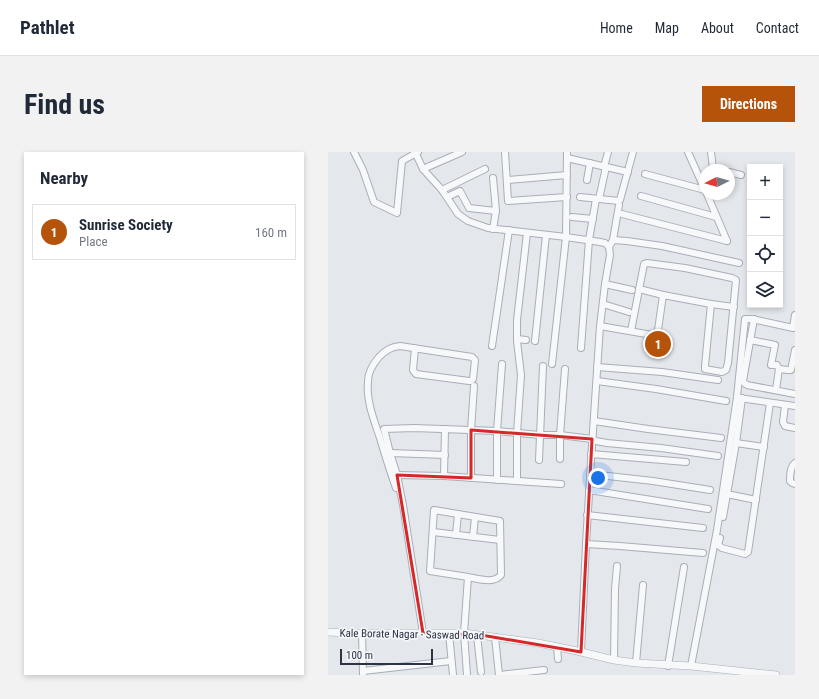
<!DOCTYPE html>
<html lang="en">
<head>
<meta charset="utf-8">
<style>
  body { margin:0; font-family:"Roboto Condensed",sans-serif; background:#f2f2f3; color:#1f2937 }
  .controls { position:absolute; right:12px; top:12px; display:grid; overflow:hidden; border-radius:0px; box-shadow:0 2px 6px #0003 }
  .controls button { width:36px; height:36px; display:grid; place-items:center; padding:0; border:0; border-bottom:1px solid #e0e1e3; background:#fff; color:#1f2937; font:20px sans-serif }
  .compass { position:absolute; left:371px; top:12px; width:36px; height:36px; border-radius:50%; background:#fff; box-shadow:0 2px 6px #0003; rotate:264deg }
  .scale { position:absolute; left:12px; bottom:10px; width:93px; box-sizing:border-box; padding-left:4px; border:2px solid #2b3445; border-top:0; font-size:11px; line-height:14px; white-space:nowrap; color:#2b3445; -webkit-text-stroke:3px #f4f6f9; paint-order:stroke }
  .you { position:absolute; left:270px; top:326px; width:14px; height:14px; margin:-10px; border:3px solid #fff; border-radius:50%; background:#1a73e8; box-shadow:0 0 0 6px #1a73e833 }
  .badge { display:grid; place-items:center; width:26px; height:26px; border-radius:50%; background:#b45309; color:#fff; font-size:13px; font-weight:700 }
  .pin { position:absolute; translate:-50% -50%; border:2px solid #fff; box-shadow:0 1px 4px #0006 }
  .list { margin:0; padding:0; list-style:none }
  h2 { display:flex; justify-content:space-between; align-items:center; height:52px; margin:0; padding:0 16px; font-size:17px }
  h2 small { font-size:13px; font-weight:400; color:#747a83 }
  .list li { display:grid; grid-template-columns:26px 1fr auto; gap:12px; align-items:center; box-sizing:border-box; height:56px; margin:0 8px 8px; padding:0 8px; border:1px solid #e0e1e3; border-radius:0px }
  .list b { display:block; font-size:15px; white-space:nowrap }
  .list p { margin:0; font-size:13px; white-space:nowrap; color:#747a83 }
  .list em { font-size:13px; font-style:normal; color:#747a83 }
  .icon { flex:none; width:22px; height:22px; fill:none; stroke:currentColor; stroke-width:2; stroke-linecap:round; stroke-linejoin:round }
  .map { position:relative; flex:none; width:467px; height:523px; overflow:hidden; border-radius:0px }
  header { display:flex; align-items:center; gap:24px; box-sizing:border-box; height:56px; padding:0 20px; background:#fff; border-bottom:1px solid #e0e1e3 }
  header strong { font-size:19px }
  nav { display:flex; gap:22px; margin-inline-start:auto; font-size:14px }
  .intro { display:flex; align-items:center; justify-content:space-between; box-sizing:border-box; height:96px; padding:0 24px }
  h1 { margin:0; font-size:28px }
  .button { padding:10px 18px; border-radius:0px; background:#b45309; color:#fff; font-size:14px; font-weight:700 }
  main { display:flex; gap:24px; padding:0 24px }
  aside { flex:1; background:#fff; border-radius:0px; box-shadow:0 2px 6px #0003 }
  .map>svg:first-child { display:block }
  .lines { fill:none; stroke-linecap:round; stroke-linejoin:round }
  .minor-casing { stroke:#a9aeb7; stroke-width:8 }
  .tertiary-casing { stroke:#a9aeb7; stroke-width:8 }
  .minor { stroke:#f7f8fa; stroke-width:6 }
  .tertiary { stroke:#f7f8fa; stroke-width:7 }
  .marked { fill:none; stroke:#d62828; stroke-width:3; stroke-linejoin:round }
  .labels { text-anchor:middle; stroke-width:3.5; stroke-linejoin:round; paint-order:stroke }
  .street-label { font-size:11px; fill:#2b3445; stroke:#f4f6f9 }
</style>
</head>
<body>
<header>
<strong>Pathlet</strong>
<nav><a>Home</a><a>Map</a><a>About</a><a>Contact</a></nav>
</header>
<div class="intro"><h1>Find us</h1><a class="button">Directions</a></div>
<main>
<aside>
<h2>Nearby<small></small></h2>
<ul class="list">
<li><span class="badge">1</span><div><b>Sunrise Society</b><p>Place</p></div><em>160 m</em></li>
</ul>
</aside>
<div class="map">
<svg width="467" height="523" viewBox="0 0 467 523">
  <rect width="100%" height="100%" fill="#e4e7ec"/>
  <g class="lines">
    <!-- minor casing -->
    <g class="minor-casing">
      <g id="minor">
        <polyline points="26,0 35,18 46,50 69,61 74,9 90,0"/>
        <polyline points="87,0 95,17 114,38 130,62 140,69 160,76 238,85 272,90 277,91 281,95 282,103 277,132 272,174 263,309 258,392 253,500"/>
        <polyline points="177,0 180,49 239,45"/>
        <polyline points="360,0 377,38"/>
        <polyline points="383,0 385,16 390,18"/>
        <polyline points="239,6 300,20"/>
        <polyline points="276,15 280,0"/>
        <polyline points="95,17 134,0"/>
        <polyline points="401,20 413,23"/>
        <polyline points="317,22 377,38"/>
        <polyline points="179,28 239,23"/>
        <polyline points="259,28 262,11"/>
        <polyline points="114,38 157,17"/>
        <polyline points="379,42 399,89"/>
        <polyline points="313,44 388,65"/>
        <polyline points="119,45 132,39 141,56 168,59"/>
        <polyline points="252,45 291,49 292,48 305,0"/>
        <polyline points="271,47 278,15"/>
        <polyline points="294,62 399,89"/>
        <polyline points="244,65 265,67"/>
        <polyline points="165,77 168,59 165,26"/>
        <polyline points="285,88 291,53"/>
        <polyline points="281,95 285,88 299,89 334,94 411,111"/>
        <polyline points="277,132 304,138"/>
        <polyline points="311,137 335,143"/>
        <polyline points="275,152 301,160"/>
        <polyline points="383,152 406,155"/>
        <polyline points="426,167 415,229 416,231 419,233 467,242"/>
        <polyline points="272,174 324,183 327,182 330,178 335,143 383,152 377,214 377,217 394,220 398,218 400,211 408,128 404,126 357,116 319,111 316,112 303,179"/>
        <polyline points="189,187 198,188"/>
        <polyline points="422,188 447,193 443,213 449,213 451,217 460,218 463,218 467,198"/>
        <polyline points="207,189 218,83"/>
        <polyline points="164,194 181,78"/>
        <polyline points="253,196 261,88 268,47"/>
        <polyline points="224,212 238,85 239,0"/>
        <polyline points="269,215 334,220 390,228"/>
        <polyline points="269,229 328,237 398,249"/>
        <polyline points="448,238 451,217"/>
        <polyline points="411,246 467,254"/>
        <polyline points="457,253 455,270 457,274 467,276"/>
        <polyline points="266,269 320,277 393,286"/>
        <polyline points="408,291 436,295"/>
        <polyline points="62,301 117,303"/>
        <polyline points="263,302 358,310"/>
        <polyline points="232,307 232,283 237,217"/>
        <polyline points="211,308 215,214"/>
        <path d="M467 311C462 315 462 323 462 329L464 331 467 332"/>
        <polyline points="262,322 325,329 382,338"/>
        <polyline points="69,323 116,324 233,332"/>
        <polyline points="116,324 117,277"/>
        <polyline points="143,326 143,278 146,234"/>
        <polyline points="169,328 169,279 174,212"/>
        <polyline points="189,329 189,281 193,223 189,189 189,168 199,81"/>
        <path d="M68 336C62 319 57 303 52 286 46 268 38 249 40 229 40 220 45 212 51 205 58 198 63 195 72 194L144 205 147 208 145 227 143 229H141L88 222 85 218 87 196"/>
        <polyline points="261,338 380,357"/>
        <polyline points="399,342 428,348"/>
        <polyline points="259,363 375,376"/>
        <polyline points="395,365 408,291 414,246"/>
        <polyline points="105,380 172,388"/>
        <polyline points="128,383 130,362"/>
        <polyline points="145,385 147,365"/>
        <polyline points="392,386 390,393 394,396 417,402 420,400 442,251"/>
        <polyline points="258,392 292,394 375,401"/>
        <polyline points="34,481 35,522"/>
        <polyline points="95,481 75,353 69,323 62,301 56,277 86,276 169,279 212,283 232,283 264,287 268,289 279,291 333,296 390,304"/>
        <polyline points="121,481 125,523"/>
        <polyline points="149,483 153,520"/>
        <polyline points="167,485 171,523"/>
        <polyline points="229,495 230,507"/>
        <polyline points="286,508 287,437 289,414"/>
        <polyline points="308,511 315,433"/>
        <polyline points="340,514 356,415"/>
        <polyline points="363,514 389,378 409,245 417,167 424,167 465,176 467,163"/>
        <polyline points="35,519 123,509"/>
        <path d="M139 523 136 481 140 425C151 427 166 432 173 423L172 369 106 358 102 419 140 425"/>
        <polyline points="172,523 216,518"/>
      </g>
    </g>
    <!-- tertiary casing -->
    <g class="tertiary-casing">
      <polyline id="tertiary" points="0,480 19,481 136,481 210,491 249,499 286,508 308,511 363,514 448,523"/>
    </g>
    <!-- minor -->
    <use href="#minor" class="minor"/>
    <!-- tertiary -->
    <use href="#tertiary" class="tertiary"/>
  </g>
  <!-- marked area -->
  <path class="marked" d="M143 278 264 287 253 500 153 483 95 481 69 323 143 326Z"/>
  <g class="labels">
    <!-- street labels -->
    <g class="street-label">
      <text transform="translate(84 482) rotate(1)" y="4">Kale Borate Nagar - Saswad Road</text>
    </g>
  </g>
</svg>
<div class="controls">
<button>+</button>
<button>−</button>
<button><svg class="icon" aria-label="locate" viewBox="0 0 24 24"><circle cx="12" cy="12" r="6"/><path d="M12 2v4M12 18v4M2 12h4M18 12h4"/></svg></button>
<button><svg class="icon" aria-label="layers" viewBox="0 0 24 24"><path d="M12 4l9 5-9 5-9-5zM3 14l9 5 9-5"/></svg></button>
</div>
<svg class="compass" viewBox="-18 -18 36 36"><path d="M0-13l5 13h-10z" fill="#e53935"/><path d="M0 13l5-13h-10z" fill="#747a83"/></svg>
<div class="scale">100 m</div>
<div class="you"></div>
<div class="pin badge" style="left:330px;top:192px">1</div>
</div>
</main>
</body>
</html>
